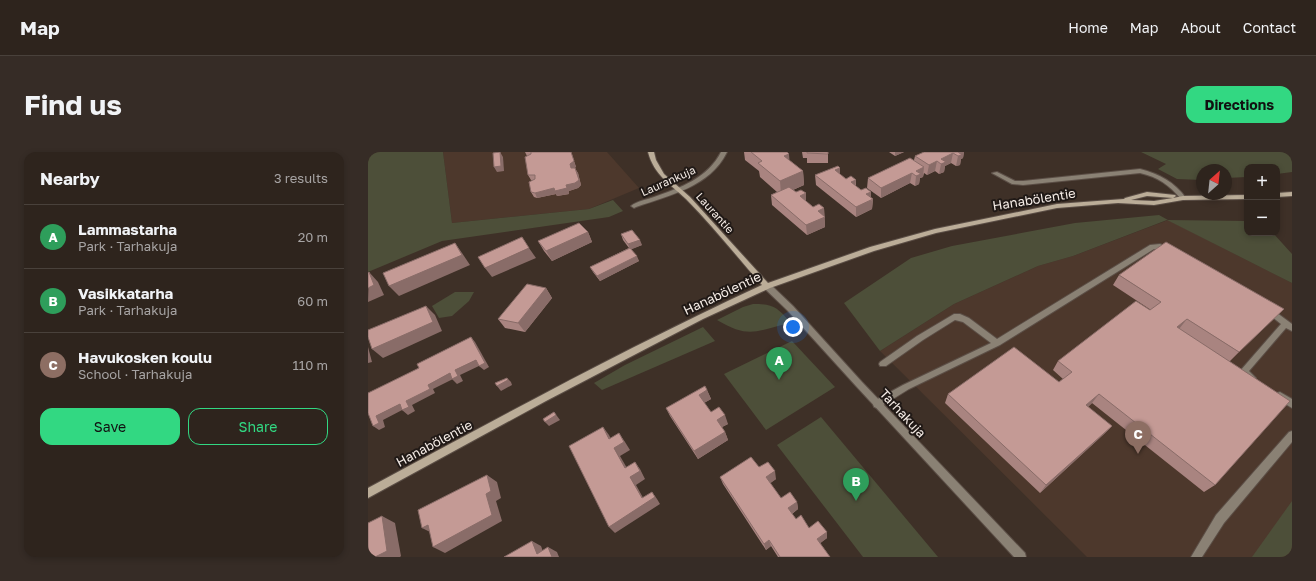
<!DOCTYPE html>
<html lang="en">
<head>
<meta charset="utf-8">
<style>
  body { margin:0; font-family:"Golos Text",sans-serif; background:#362c26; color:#f1f3f6 }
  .controls { position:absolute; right:12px; top:12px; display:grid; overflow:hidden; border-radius:8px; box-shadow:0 2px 6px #0003 }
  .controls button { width:36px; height:36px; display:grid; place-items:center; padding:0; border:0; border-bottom:1px solid #49413b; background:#2e241d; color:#f1f3f6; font:20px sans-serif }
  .compass { position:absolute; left:828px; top:12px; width:36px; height:36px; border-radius:50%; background:#2e241d; box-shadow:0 2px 6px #0003; rotate:27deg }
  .you { position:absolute; left:425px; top:175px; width:14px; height:14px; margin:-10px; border:3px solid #fff; border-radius:50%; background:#1a73e8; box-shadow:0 0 0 6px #1a73e833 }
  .badge { display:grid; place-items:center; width:26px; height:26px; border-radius:50%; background:#32d882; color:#fff; font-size:13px; font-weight:700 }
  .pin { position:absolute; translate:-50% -33px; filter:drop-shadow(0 1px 2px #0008) }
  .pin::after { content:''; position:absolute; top:21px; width:14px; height:12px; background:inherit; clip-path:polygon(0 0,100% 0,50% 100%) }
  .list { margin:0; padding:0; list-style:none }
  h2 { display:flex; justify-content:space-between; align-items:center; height:52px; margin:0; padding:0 16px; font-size:17px }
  h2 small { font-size:13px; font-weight:400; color:#a7a4a4 }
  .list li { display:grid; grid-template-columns:26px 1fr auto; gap:12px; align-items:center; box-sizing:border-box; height:64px; padding:0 16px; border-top:1px solid #49413b }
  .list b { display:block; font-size:15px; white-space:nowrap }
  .list p { margin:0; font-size:13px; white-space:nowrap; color:#a7a4a4 }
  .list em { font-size:13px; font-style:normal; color:#a7a4a4 }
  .actions { display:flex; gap:8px; padding:12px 16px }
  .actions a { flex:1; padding:9px 0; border:1px solid #32d882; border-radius:12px; text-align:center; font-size:14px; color:#32d882 }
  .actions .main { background:#32d882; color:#111 }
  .map { position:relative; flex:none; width:924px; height:405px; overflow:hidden; border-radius:12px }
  header { display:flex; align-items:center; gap:24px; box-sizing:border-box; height:56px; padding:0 20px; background:#2e241d; border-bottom:1px solid #49413b }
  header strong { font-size:19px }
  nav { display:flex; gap:22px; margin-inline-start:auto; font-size:14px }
  .intro { display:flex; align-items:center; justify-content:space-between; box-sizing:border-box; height:96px; padding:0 24px }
  h1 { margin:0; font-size:28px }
  .button { padding:10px 18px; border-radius:12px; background:#32d882; color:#111; font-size:14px; font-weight:700 }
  main { display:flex; gap:24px; padding:0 24px }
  aside { flex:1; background:#2e241d; border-radius:12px; box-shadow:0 2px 6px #0003 }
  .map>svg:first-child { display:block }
  .built { fill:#4d382c }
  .green { fill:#4d4f39 }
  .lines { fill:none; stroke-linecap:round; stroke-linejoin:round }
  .lane-casing { stroke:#5b4e46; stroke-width:2 }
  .street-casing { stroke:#5b4e46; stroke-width:2 }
  .secondary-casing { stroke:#5b4e46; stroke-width:2 }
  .lane { fill:#8a8174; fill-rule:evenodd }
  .street { fill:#8a8174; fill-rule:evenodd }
  .secondary { fill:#bbad98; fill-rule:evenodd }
  .wall { fill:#a98480 }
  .shaded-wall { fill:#896c68 }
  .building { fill:#c49a95; stroke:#896c68 }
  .labels { text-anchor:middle; stroke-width:4; stroke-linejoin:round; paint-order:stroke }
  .far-street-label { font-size:11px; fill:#f6ede7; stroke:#201916 }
  .street-label { font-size:13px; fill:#f6ede7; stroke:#201916 }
</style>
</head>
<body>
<header>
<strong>Map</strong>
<nav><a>Home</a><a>Map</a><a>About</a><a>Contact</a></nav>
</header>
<div class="intro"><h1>Find us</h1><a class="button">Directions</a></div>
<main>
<aside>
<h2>Nearby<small>3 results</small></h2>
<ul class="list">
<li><span class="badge" style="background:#2e9e5b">A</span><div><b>Lammastarha</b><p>Park · Tarhakuja</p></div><em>20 m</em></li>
<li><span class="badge" style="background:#2e9e5b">B</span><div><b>Vasikkatarha</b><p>Park · Tarhakuja</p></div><em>60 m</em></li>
<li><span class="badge" style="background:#8d6e63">C</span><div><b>Havukosken koulu</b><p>School · Tarhakuja</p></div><em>110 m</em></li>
</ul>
<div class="actions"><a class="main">Save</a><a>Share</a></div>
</aside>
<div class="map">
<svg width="924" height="405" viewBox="0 0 924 405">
  <rect width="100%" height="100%" fill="#3e3027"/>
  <!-- built -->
  <g class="built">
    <polygon points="75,0 239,0 271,36 221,57 84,71"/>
    <polygon points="800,68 924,131 924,405 719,405 512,199 586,152 670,114 705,104"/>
  </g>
  <!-- green -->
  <g class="green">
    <polygon points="0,0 75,0 84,71 221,57 245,48 255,59 241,65 74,89 0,120"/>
    <polygon points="773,0 924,0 924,20 909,22 909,15 879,15 879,25 858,26 858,18 834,18 834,28 809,27 790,17 798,12"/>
    <polygon points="791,63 800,68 879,69 879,81 905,81 924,102 924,131 799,68 705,104 670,114 586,152 512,199 476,151 543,106 584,94 707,71"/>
    <polygon points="87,140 106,140 101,149 84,164 71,166 64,154"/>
    <path d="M385 152C405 152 409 155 422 170L418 172C386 180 380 186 349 168L375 155Z"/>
    <polygon points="335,175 347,189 234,238 226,231 257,213"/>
    <polygon points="424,189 467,235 398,278 356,222"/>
    <polygon points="453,265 570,405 495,405 409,293"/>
    <polygon points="924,349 924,405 884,405"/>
  </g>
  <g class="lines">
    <!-- lane casing -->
    <g class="lane-casing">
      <g id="lane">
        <path d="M772 17C792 22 806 30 818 46L815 48 813 47C801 33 790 25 772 21L655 33 644 32 624 21 629 20 647 29H655Z"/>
        <path d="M792 92 802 97V101C796 102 794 96 786 97L632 193 541 237 512 255 509 256 506 255 505 252 506 249 535 233 623 191 595 170 587 168 555 188 518 214H512L511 212 512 210 549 184 586 162H592L601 166 629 187 782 93Z"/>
        <path d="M901 155 924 172V179L918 176 881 219 888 226 887 228C881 230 875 224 872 219L913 172 898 160 897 158 898 156Z"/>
        <polygon points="912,240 924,247 924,256 909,247 908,244 909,241"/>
        <polygon points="924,279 924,290 856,371 834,405 823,405 848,363 921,280"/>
      </g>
    </g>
    <!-- street casing -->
    <g class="street-casing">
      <g id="street">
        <path d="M353 0H359C342 35 302 43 268 55L266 56 263 54C269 49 278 48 286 45 312 36 340 26 353 0Z"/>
        <polygon points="399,131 402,132 425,154 494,230 657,401 658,405 646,405 488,234 419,158 396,136 395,134 396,132"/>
      </g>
    </g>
    <!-- secondary casing -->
    <g class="secondary-casing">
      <g id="secondary">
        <path d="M280 0H286L288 8 296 22 322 45 400 131 502 95 567 77 689 52 756 47 757 46 779 40 807 43 808 44 805 46 815 44 879 43V47L815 48 786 53 750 51 689 56 568 81 506 99 402 136 335 167 178 249 0 346V336C130 266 260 195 394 133 369 105 345 74 318 47 302 32 286 23 280 0ZM779 44 805 46 786 49 763 48Z"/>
        <polygon points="924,40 924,44 909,45 909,41"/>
      </g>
    </g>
    <!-- lane -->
    <use href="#lane" class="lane"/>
    <!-- street -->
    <use href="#street" class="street"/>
    <!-- secondary -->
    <use href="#secondary" class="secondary"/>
  </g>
  <!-- wall -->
  <g class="wall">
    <polygon points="157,0 203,0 208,15 206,16 210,21 213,33 210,36 201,39 201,42 189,44 188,42 169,46 166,45 163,40 164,28 163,28 160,23 159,4"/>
    <polygon points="376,0 419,0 421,8 435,19 436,33 425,38 428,40 438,41 438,49 445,55 456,56 457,75 439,83 404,53 403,43 409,40 392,25 391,19 377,8"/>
    <polygon points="434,0 460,0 460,11 439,11 439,6 435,6"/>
    <polygon points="521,0 536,0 527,4"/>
    <polygon points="596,0 595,6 593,7 592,13 588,14 583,11 577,14 576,20 571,22 567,19 559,23 556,21 555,25 552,26 551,32 547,34 542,31 513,46 499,36 500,26 546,8 547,4"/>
    <polygon points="472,16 472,22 478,27 488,28 488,34 493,38 503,40 503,46 505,47 504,57 488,65 448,33 447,23"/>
    <polygon points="220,80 224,90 184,109 176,99 170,89"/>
    <polygon points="253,82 274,93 263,97 271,109 232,129 225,120 222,115 261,96 255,88"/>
    <polygon points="751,123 871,200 862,209 847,333 836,340 724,251 720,255 744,274 736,282 672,341 577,251 580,242 691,230 695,227 685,218 690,209 783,158 745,133"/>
    <polygon points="178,136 184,146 157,180 137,176 130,167"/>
    <polygon points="339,238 343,247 336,251 343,260 360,272 354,275 357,280 360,288 330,307 302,264 298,256"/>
    <polygon points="391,315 408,327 402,331 413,346 429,350 430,357 424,362 428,367 441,376 459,380 459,386 452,391 462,405 410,405 403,394 398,398 355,332 352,325"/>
  </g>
  <!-- shaded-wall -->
  <g class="shaded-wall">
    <polygon points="132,0 135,5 136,19 129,20 126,15"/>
    <polygon points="203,0 208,15 205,17 203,16 202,12"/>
    <polygon points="527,0 536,0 527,4"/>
    <polygon points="589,0 596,0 595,6 593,7 592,13 588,14 590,4"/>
    <polygon points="585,1 583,11 577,14 576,20 571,22 573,12 573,7"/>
    <polygon points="421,2 422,15 416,4"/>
    <polygon points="569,9 567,19 559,23 561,13"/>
    <polygon points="556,15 555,25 552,26 551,32 547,34 548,24 548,19"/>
    <polygon points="207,16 210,21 213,33 210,36 201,39 201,42 189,44 188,42 169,46 167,41 198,33"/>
    <polygon points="472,16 472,26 467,18"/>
    <polygon points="435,19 436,33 413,43 412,29"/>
    <polygon points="544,21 542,31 513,46 513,36"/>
    <polygon points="488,28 487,38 483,30"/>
    <polygon points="503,40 503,49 505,47 504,57 488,65 488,55 498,42"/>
    <polygon points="438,41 438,51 432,44"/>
    <polygon points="456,56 457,75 439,83 438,73 450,59"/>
    <polygon points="220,80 224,90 184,109 178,99"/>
    <polygon points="272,88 274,93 262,98 260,92"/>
    <polygon points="87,91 94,101 102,113 31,144 21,134"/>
    <polygon points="161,96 168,106 124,125 117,116"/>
    <polygon points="269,104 271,109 232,129 229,124"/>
    <polygon points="1,120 10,130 16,143 0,150"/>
    <polygon points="178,136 184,146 157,180 150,171"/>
    <polygon points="58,154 67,163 74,179 15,206 4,197"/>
    <polygon points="819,167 811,177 809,175"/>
    <polygon points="103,185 107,190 121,215 116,218 111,214"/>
    <polygon points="0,195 4,210 0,211"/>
    <polygon points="108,208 113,213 92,223 95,229 89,232 84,227 87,218"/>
    <polygon points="82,221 87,226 65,237 67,241 44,253 47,259 40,263 34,258 38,249 60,233"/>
    <polygon points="139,226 143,230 144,233 133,239 129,234"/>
    <polygon points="339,238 343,247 334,252 331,243"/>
    <polygon points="731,242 724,251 711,262 718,253"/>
    <polygon points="32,252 38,256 15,268 17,275 11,278 5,274 8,264"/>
    <polygon points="186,260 192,268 181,274 177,270"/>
    <polygon points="357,263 360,272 352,276 349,268"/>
    <polygon points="744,274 736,282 672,341 678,333"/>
    <polygon points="235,275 241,283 247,295 241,287"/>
    <polygon points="357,280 360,288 330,307 326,299"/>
    <polygon points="251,281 257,290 262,298 252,304 263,323 257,316 246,296"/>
    <polygon points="267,310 272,317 277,327 268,333 278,351 284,340 289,347 292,352 247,381 241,375 274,346 262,325"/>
    <polygon points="407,319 408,327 400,333 398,325"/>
    <polygon points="119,323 129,330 133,346 128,349 134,369 77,401 65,395 118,342"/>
    <polygon points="429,350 430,357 422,363 420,356"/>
    <polygon points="14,364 27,371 33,404 32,405 7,405"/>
    <polygon points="60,373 66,382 54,376"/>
    <polygon points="459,380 459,386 450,393 449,387"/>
    <polygon points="401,388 403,394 398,398 396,392"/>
    <polygon points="164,389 173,394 177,405 169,402"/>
    <polygon points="180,395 189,400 191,405 184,405"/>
  </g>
  <!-- building -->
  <g class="building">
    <polygon points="132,0 133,14 126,15 125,1"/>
    <polygon points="163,0 203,0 206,9 202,12 203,16 207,16 211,28 207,31 198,33 199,36 187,39 186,36 167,41 163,40 161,30 167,27 167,23 160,23 157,5 163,2"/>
    <polygon points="383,0 419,0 421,2 416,4 435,19 412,29 390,11 394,9"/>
    <polygon points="439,0 460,0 460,2 439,1"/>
    <polygon points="556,0 590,0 594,3 590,4 585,1 573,7 578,10 573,12 569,9 561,13 547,4"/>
    <polygon points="542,6 556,15 548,19 553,22 548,24 544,21 513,36 500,26"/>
    <polygon points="470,14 472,16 467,18 478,27 483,24 488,28 483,30 493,38 498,36 503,40 498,42 505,47 488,55 447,23"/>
    <polygon points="421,35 428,40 433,38 438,41 432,44 445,55 451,52 456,56 450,59 457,65 438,73 403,43"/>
    <polygon points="211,71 220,80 178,99 170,89"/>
    <polygon points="264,78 272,88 260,92 253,82"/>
    <polygon points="154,85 161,96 117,116 110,105"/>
    <polygon points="798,90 916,157 871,200 819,167 809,175 922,249 847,333 731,242 718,253 744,274 678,333 580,242 646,195 691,230 704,220 690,209 768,149 782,158 793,150 751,123"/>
    <polygon points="87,91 94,103 21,134 15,121"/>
    <polygon points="262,96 269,104 229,124 222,115"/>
    <polygon points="1,120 6,133 0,136 0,121"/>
    <polygon points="159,132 178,136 150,171 130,167"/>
    <polygon points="58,154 65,170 4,197 0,185 0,178"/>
    <polygon points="103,185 117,211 111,214 108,208 87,218 90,224 84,227 82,221 60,233 62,237 38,249 41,255 34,258 32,252 8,264 11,271 5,274 0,261 0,241 51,216 49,212"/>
    <polygon points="139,226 140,228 129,234 127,231"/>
    <polygon points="337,234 339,238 331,243 343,260 351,255 357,263 349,268 357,280 326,299 298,256"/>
    <polygon points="186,260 188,263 177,270 175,267"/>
    <polygon points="235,275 241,287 251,281 256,290 246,296 257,316 267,310 272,319 262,325 274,346 284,340 287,345 241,375 201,294"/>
    <polygon points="383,305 391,315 400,310 407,319 398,325 413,346 422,340 429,350 420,356 428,367 433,363 441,376 450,369 459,380 449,387 462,405 412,405 401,388 396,392 352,325"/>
    <polygon points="119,323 123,339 118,342 124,363 65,395 60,373 54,376 50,358"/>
    <polygon points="14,364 19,399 7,405 0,405 0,371"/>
    <polygon points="164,389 169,402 180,395 184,405 136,405"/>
  </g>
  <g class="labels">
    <!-- far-street labels -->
    <g class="far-street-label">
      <text transform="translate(300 29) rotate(-24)" y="4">Laurankuja</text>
      <text transform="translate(347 61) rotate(48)" y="4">Laurantie</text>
    </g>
    <!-- street labels -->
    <g class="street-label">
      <text transform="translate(666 47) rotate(-9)" y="5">Hanabölentie</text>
      <text transform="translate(354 141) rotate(-25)" y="5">Hanabölentie</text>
      <text transform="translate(535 261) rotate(47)" y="5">Tarhakuja</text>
      <text transform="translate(66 291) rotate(-28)" y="5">Hanabölentie</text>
    </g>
  </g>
</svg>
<div class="controls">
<button>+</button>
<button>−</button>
</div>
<svg class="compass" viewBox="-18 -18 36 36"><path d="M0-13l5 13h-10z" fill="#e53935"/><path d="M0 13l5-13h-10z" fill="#a7a4a4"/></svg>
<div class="you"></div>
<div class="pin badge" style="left:411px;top:228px;background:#2e9e5b">A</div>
<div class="pin badge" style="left:488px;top:349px;background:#2e9e5b">B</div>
<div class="pin badge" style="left:770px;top:302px;background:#8d6e63">C</div>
</div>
</main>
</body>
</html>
